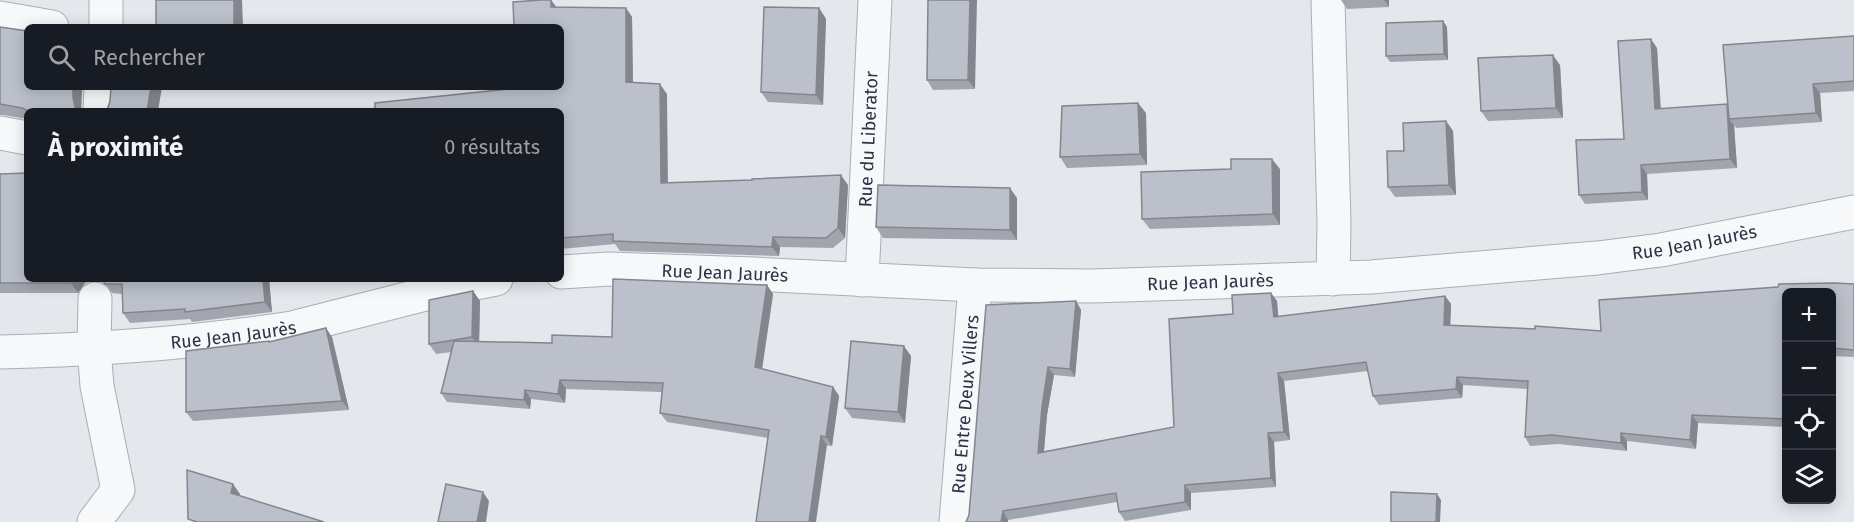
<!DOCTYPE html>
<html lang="fr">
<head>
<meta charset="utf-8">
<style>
  body { margin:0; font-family:"Fira Sans",sans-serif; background:#242831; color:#f1f3f6 }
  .controls { position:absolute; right:18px; bottom:18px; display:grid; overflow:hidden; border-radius:9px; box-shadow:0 3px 15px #0003 }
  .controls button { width:54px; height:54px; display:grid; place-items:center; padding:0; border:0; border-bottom:2px solid #363941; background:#171b24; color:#f1f3f6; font:30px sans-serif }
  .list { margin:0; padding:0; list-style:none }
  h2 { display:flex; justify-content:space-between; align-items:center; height:78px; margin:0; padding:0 24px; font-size:26px }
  h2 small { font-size:20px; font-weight:400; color:#9ea1a6 }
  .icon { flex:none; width:33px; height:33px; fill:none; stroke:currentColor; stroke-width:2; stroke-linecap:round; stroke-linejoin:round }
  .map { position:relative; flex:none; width:1854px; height:522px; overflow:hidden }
  .search { position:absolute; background:#171b24; box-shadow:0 3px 15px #0003; left:24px; top:24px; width:540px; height:66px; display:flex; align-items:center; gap:15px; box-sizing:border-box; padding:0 21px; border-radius:9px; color:#9ea1a6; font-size:22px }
  .panel { position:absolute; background:#171b24; box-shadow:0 3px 15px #0003; left:24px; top:108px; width:540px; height:174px; border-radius:9px }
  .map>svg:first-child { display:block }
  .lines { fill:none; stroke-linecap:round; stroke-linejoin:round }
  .minor-casing { stroke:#a9aeb7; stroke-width:35 }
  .minor { stroke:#f7f8fa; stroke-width:33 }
  .wall { fill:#a1a5ae }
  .shaded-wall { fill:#83868d }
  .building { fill:#bbc0ca; stroke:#83868d; stroke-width:1.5 }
  .labels { text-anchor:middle; stroke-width:6; stroke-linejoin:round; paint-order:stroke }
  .street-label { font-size:18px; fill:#2b3445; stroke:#f4f6f9 }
</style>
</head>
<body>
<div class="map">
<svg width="1854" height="522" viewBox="0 0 1854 522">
  <rect width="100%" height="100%" fill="#e4e7ec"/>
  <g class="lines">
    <!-- minor casing -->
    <g class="minor-casing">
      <g id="minor">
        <polyline points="1328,0 1334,223 1333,279"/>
        <polyline points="0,18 52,27"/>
        <polyline points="106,27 106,0"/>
        <polyline points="100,111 101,87"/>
        <polyline points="0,133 27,138"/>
        <path id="s1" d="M561 272 609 269 753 274 975 285 1092 286 1371 277 1597 258 1661 250 1854 212"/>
        <path id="s2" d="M862 280 875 0"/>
        <path id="s3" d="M0 352C98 350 195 343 292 328L445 289 496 279"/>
        <polyline points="94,522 118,490 97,386 94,349 95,299"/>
        <path id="s4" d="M956 522 975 285"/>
      </g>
    </g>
    <!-- minor -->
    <use href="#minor" class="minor"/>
  </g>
  <!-- wall -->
  <g class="wall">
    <polygon points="928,0 975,89 933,90 927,80"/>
    <polygon points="1341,0 1389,0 1389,7 1347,9"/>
    <polygon points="556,7 626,8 632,17 633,82 667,94 667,183 848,185 845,238 833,248 780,247 779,256 620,251 615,244 561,249 561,111 508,89"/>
    <polygon points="819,8 826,19 823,105 768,102 761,92"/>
    <polygon points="1443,21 1447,27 1448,60 1390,62 1386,56"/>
    <polygon points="0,27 27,87 82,87 81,111 27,111 27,119 3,115 0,115"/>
    <polygon points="1854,36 1854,91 1820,93 1822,122 1736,128 1734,125 1737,168 1647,174 1648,200 1585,204 1579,195 1624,139 1657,48 1661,109 1728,107"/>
    <polygon points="1560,65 1563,118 1488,121 1481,111"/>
    <polygon points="1146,113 1147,165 1067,168 1060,157"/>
    <polygon points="1446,121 1453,131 1456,195 1395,197 1388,187"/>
    <polygon points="1280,169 1280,225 1150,229 1142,219"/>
    <polygon points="0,174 27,279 269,279 272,312 192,322 190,319 130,323 123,313 122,294 112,293 105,283 96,280 85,283 78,293 0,293"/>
    <polygon points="1017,198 1017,240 883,238 876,227"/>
    <polygon points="1835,283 1854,284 1854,357 1832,356 1832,292 1786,292 1786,427 1698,423 1696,449 1627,441 1627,451 1558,444 1530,446 1525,437 1528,389 1463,385 1462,398 1379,405 1373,396 1368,371 1284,381 1290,440 1274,442 1276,487 1191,493 1191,510 1125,521 1119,512 1117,502 1008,520 1008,522 966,522 969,515 986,305 1076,301 1081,310 1075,377 1054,375 1047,415 1044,452 1174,427 1169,319 1233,314 1232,295 1271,293 1277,301 1278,316 1445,296 1451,304 1450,325 1535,329 1535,326 1601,331 1599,300 1778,287 1779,284"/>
    <polygon points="767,285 773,294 762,369 833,387 839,396 832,446 768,438 667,422 660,413 662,392 566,389 565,403 531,399 530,409 447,402 441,393 452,352 436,354 429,344 473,291 480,301 479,342 552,343 612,337"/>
    <polygon points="332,337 349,410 193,421 186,412 270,342"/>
    <polygon points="911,356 905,423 852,418 845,408"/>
  </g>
  <!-- shaded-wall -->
  <g class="shaded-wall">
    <polygon points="234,0 242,0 243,27 234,27"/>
    <polygon points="551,0 558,9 551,7"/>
    <polygon points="970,0 977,0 975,89 968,80"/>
    <polygon points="1384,0 1389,0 1389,7"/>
    <polygon points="626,8 632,17 633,92 626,82"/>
    <polygon points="819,8 826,19 823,105 816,95"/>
    <polygon points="1443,21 1447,27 1448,60 1444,54"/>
    <polygon points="1651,39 1657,48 1661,118 1655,109"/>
    <polygon points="1553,55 1560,65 1563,118 1556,108"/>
    <polygon points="660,84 667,94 668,193 661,183"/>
    <polygon points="1813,84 1820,93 1822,122 1816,113"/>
    <polygon points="73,87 82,87 81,111 77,111 75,107 73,98"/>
    <polygon points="151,87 162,87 158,111 147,111"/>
    <polygon points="1138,103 1146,113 1147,165 1140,154"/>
    <polygon points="1727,104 1733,113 1729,119 1734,125 1737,168 1730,159"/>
    <polygon points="1446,121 1453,131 1456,195 1449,185"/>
    <polygon points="1272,159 1280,169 1280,225 1273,214"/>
    <polygon points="1641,165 1647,174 1648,200 1642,192"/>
    <polygon points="841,175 848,185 845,238 838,228"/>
    <polygon points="1010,188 1017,198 1017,240 1010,230"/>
    <polygon points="773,237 780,247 779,256 772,247"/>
    <polygon points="74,279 83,279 85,283 78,293 71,283"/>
    <polygon points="263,279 269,279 272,312 265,302"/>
    <polygon points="767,285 773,294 761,376 755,367"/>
    <polygon points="473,291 480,301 479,347 472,337"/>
    <polygon points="1271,293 1277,301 1279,325 1274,317"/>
    <polygon points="1445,296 1451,304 1450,333 1444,325"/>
    <polygon points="1076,301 1081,310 1075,377 1070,369"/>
    <polygon points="326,328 332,337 349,410 342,401"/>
    <polygon points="904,346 911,356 905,423 898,412"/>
    <polygon points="1048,367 1054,375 1047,415 1043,462 1038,453 1042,407"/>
    <polygon points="1278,373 1284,381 1290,440 1284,432"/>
    <polygon points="1457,377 1463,385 1462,398 1456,389"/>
    <polygon points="560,380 566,389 565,403 558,394"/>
    <polygon points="833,387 839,396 832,446 826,437"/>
    <polygon points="525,390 531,399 530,409 524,400"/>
    <polygon points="1692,415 1698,423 1696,449 1690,440"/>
    <polygon points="1268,433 1274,442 1276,487 1271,478"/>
    <polygon points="1621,433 1627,441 1627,451 1621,443"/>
    <polygon points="821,436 827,445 816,522 809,522"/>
    <polygon points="233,484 240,494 238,502 231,493"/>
    <polygon points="1185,485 1191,493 1191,510 1185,502"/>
    <polygon points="483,492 489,501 486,522 477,522"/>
    <polygon points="1437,494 1441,500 1440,522 1436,522"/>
    <polygon points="1003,511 1008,520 1008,522 1001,522"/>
  </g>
  <!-- building -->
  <g class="building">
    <rect x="156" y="0" width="78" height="27"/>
    <polygon points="541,0 551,0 551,7 626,8 626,82 660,84 661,183 752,180 752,179 841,175 838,228 826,238 773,237 772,247 613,241 613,234 561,238 561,111 375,111 375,103 508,89 508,87 561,87 561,27 514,27 513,2"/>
    <polygon points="928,0 970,0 968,80 927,80"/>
    <polygon points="764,7 819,8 816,95 761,92"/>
    <polygon points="1443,21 1444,54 1386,56 1386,23"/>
    <polygon points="0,27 27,31 27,87 73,87 73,98 75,107 78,111 29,111 22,108 0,104"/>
    <polygon points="1854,36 1854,81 1813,84 1816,113 1729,119 1723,45"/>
    <polygon points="1651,39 1655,109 1727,104 1730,159 1641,165 1642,192 1579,195 1576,140 1624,139 1618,41"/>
    <polygon points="1553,55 1556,108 1481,111 1478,58"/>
    <polygon points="111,87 151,87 147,111 106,111 107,110 110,101"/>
    <polygon points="1138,103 1140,154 1060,157 1062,106"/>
    <polygon points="1446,121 1449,185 1388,187 1387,151 1404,151 1403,123"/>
    <polygon points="1231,159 1272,159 1273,214 1142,219 1141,172 1231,169"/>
    <polygon points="27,173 27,279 74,279 71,283 0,283 0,174"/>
    <polygon points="878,185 1010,188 1010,230 876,227"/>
    <polygon points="102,279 263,279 265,302 185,312 185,309 123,313 122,284 105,284"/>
    <polygon points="613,279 767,285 755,367 833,387 826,437 821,436 809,522 756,522 769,430 660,413 663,383 560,380 558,394 525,390 524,400 441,393 454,341 552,343 552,335 612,337"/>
    <polygon points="1835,283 1854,284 1854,350 1832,348 1832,292 1786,292 1786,419 1692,415 1690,440 1621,433 1621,443 1552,435 1525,437 1528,381 1457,377 1456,389 1373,396 1366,362 1278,373 1284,432 1268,433 1271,478 1185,485 1185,502 1119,512 1116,493 1003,511 1001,522 966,522 969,515 986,305 1076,301 1070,369 1048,367 1042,407 1038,453 1174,427 1169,319 1233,314 1232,295 1271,293 1274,317 1445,296 1444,325 1535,329 1535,326 1601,331 1599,300 1778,287 1779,284"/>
    <polygon points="473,291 472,337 429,344 429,300"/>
    <polygon points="326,328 342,401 186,412 186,351 269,341 269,342"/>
    <polygon points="851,341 904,346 898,412 845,408"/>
    <polygon points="187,470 233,484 231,493 324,522 197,522 188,519"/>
    <polygon points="446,484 483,492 477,522 438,522"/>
    <polygon points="1391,492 1437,494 1436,522 1391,522"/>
  </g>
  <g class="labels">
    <!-- street labels -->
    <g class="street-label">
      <text dy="6" stroke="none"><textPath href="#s2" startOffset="141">Rue du Liberator</textPath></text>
      <text dy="6" stroke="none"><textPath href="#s1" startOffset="1136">Rue Jean Jaurès</textPath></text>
      <text dy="6" stroke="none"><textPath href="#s1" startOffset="164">Rue Jean Jaurès</textPath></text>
      <text dy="6" stroke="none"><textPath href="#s1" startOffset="650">Rue Jean Jaurès</textPath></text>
      <text dy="6" stroke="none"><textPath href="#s3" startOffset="234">Rue Jean Jaurès</textPath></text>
      <text dy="6" stroke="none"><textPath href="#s4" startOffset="118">Rue Entre Deux Villers</textPath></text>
    </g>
  </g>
</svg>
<div class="controls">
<button>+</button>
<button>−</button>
<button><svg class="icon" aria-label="locate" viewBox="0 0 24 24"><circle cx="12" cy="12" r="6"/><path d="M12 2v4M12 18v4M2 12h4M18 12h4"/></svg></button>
<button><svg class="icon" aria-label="layers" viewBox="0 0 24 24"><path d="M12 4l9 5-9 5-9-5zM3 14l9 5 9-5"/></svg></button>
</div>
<div class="search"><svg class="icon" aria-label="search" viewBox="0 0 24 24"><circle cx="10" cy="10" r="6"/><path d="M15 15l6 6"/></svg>Rechercher</div>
<section class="panel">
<h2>À proximité<small>0 résultats</small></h2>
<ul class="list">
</ul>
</section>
</div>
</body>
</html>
